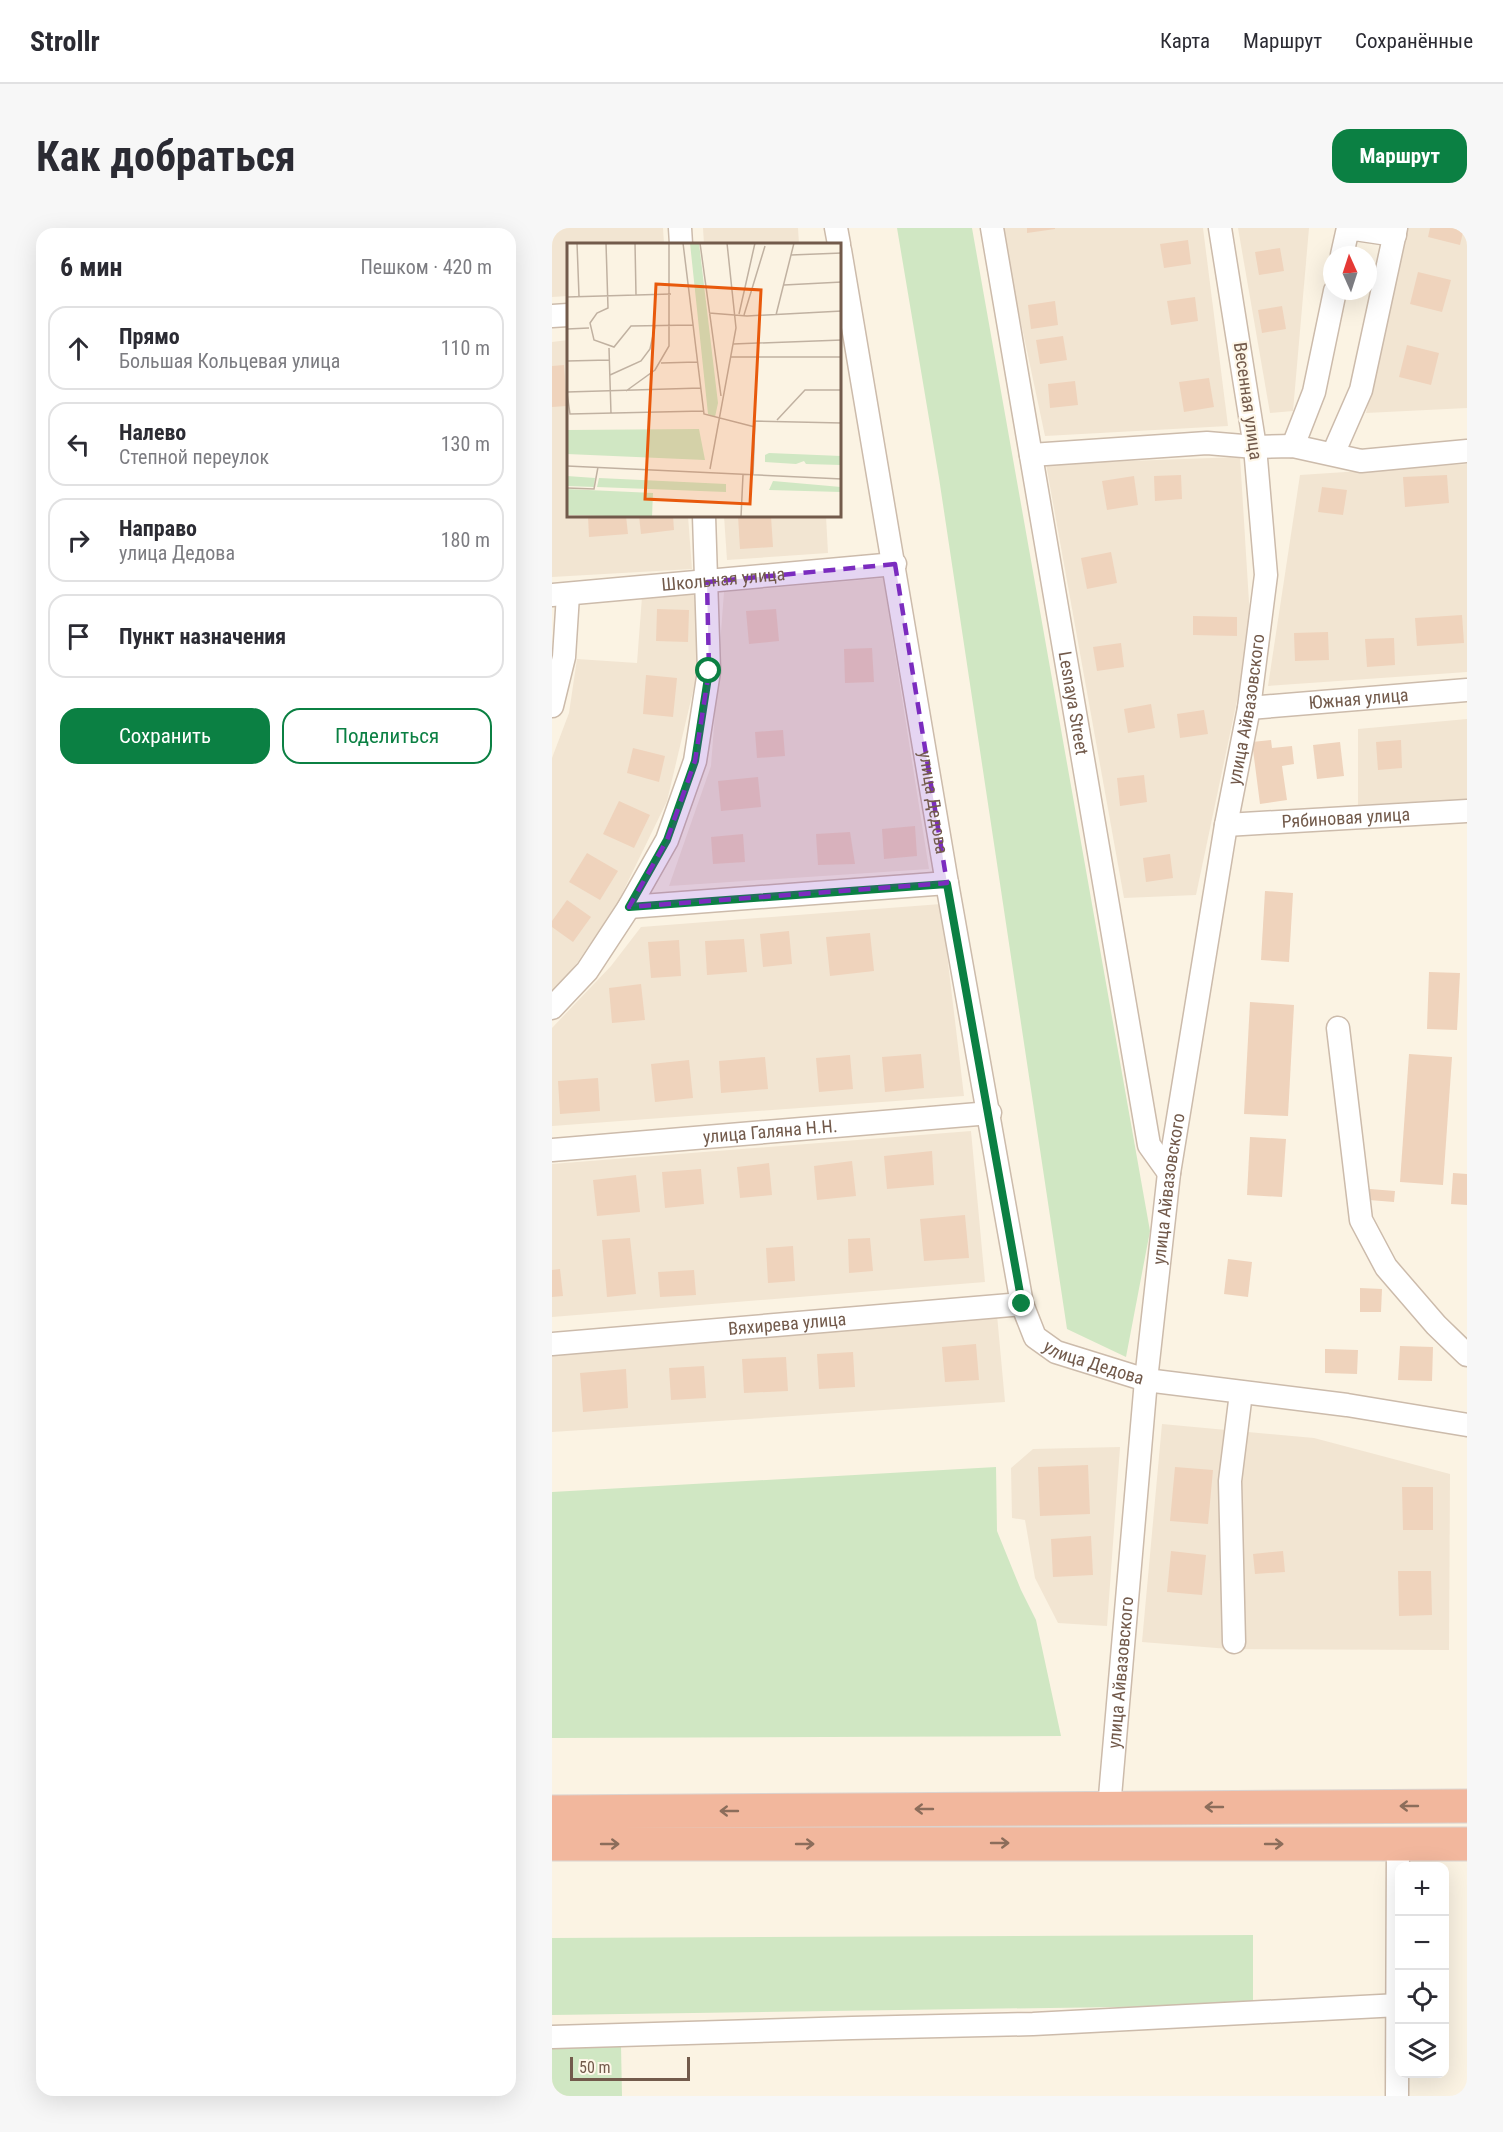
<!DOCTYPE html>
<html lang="ru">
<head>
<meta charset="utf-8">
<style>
  body { margin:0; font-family:"Roboto Condensed",sans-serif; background:#f7f7f7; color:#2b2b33 }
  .controls { position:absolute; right:18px; bottom:18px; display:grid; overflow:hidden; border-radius:12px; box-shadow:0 6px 24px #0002 }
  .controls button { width:54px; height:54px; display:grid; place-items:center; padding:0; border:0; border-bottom:2px solid #e1e1e2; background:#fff; color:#2b2b33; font:30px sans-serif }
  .compass { position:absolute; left:771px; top:18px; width:54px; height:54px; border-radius:50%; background:#fff; box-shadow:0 6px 24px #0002; rotate:357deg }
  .scale { position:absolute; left:18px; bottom:15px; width:120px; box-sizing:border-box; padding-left:6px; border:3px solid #725a4b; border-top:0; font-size:16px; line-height:21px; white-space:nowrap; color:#725a4b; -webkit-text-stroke:4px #fef7e9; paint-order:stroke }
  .stop { position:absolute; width:18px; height:18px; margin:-14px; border:4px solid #0b8043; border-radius:50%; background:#fff }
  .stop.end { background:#0b8043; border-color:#fff; box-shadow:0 2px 6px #0008 }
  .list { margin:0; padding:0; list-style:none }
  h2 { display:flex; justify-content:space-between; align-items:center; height:78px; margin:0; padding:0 24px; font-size:26px }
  h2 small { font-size:20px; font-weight:400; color:#7c7c81 }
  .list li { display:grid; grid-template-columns:39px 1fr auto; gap:18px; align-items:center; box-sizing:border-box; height:84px; margin:0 12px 12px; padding:0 12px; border:2px solid #e1e1e2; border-radius:18px }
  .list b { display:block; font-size:22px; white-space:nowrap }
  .list p { margin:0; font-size:20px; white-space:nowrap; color:#7c7c81 }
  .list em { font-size:20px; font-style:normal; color:#7c7c81 }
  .actions { display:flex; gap:12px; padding:18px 24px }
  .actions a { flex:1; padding:14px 0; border:2px solid #0b8043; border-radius:18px; text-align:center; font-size:21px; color:#0b8043 }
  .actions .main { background:#0b8043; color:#fff }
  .icon { flex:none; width:33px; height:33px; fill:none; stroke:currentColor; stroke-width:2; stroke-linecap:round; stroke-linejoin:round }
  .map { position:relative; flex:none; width:915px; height:1868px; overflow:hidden; border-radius:18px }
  header { display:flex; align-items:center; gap:36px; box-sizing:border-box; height:84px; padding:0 30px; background:#fff; border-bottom:2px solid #e1e1e2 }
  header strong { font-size:28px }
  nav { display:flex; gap:33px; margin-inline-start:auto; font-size:21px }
  .intro { display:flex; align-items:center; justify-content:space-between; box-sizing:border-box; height:144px; padding:0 36px }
  h1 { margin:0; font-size:42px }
  .button { padding:15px 27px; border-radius:18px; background:#0b8043; color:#fff; font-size:21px; font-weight:700 }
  main { display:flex; gap:36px; padding:0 36px }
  aside { flex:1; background:#fff; border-radius:18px; box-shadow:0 6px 24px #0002 }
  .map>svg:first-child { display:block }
  .residential { fill:#f2e5d2 }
  .green { fill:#d0e7c3 }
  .building { fill:#efd3bc }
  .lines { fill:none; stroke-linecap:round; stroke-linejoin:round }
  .minor-casing { stroke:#ccbbab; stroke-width:25 }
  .highway-casing { stroke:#dad4d0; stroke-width:35 }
  .minor { stroke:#fff; stroke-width:22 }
  .highway { stroke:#f2b79d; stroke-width:33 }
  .oneway { stroke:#8c6d5b }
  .route { stroke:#0b8043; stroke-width:8 }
  .marked { fill:#7b2cbf; fill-opacity:0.2; stroke:#7b2cbf; stroke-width:4.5; stroke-dasharray:12 8; stroke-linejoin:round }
  .labels { text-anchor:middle; stroke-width:4.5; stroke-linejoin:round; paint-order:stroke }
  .street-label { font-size:18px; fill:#725a4b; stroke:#fef7e9 }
  .inset-road { fill:none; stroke:#c0b1a1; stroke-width:1.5 }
  .view { fill:#e8590c; fill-opacity:0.15; stroke:#e8590c; stroke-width:3 }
  .inset-edge { fill:none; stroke:#725a4b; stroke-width:3 }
</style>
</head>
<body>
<header>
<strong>Strollr</strong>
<nav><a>Карта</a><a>Маршрут</a><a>Сохранённые</a></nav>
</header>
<div class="intro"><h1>Как добраться</h1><a class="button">Маршрут</a></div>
<main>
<aside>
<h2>6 мин<small>Пешком · 420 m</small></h2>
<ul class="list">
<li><svg class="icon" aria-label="ahead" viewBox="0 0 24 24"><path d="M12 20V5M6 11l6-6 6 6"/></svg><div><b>Прямо</b><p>Большая Кольцевая улица</p></div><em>110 m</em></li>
<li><svg class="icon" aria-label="left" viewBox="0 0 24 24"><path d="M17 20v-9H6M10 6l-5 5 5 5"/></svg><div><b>Налево</b><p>Степной переулок</p></div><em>130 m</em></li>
<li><svg class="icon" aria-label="right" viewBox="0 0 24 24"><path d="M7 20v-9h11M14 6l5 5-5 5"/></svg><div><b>Направо</b><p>улица Дедова</p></div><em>180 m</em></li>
<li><svg class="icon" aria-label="arrive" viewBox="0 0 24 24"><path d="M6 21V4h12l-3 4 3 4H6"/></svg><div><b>Пункт назначения</b></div></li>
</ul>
<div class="actions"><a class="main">Сохранить</a><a>Поделиться</a></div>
</aside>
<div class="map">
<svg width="915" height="1868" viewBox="0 0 915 1868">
  <rect width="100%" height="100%" fill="#fbf3e3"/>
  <!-- residential -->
  <g class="residential">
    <polygon points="0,0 111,0 112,16 16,16 16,68 0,69"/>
    <polygon points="151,0 246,0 247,16 152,16"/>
    <polygon points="449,0 651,0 676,198 493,208"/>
    <polygon points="686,0 757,0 741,183 718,185"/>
    <polygon points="854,0 915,0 915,180 814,185"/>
    <polygon points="16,112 16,288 136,288 140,341 0,349 0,114"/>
    <polygon points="688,229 699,406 644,667 572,670 494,236"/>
    <polygon points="915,236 915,444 716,458 748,247"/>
    <polygon points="172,288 274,288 276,325 175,332"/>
    <polygon points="331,350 377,641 117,658 159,538 172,364"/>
    <polygon points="149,364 143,455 115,573 64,678 16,748 0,763 0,530 17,485 25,431 85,435 90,369"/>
    <polygon points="915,491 915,571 806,577 806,501"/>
    <polygon points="389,676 412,868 0,898 0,800 59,738 89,699"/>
    <polygon points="419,903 433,1054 0,1089 0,936"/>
    <polygon points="445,1087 453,1174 0,1204 0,1125"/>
    <polygon points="610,1196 762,1210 898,1246 897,1422 677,1421 590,1414"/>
    <polygon points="568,1219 555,1398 506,1395 483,1350 473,1292 460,1290 459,1240 481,1221"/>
  </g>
  <!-- green -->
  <g class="green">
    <polygon points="345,0 420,0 598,1003 574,1129 515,1101 387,250"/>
    <polygon points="444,1239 445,1303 469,1362 484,1392 509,1508 0,1510 0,1264"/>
    <polygon points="701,1707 701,1777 0,1787 0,1710"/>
    <polygon points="0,1816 69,1818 70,1868 0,1868"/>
  </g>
  <!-- building -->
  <g class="building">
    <polygon points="475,0 503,0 503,1 475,5"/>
    <polygon points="878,0 912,0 908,17 876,9"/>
    <polygon points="636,12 639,36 612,40 608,16"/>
    <polygon points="728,20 732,43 707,47 703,24"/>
    <polygon points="866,44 899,52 890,84 858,76"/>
    <polygon points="643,69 646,93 619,97 615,73"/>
    <polygon points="503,73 506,97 479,101 476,77"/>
    <polygon points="730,78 734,101 710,105 706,82"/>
    <polygon points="511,108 515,132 488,136 484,112"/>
    <polygon points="855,117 887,125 879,157 847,149"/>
    <polygon points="12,137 15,178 0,179 0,138"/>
    <polygon points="657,150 662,179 632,184 627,154"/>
    <polygon points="523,153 526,177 498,180 496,156"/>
    <polygon points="629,247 630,271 603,273 602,248"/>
    <polygon points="895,247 897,275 853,279 851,249"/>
    <polygon points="582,248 586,277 555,282 550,253"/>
    <polygon points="770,259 795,262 791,287 766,284"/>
    <polygon points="36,288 74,288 76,306 37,309"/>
    <polygon points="87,288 121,288 122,302 89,306"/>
    <polygon points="186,288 219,288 221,319 188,321"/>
    <polygon points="559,324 565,355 535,361 529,330"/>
    <polygon points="105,381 137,382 136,414 104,413"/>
    <polygon points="224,381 227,413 197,416 194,383"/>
    <polygon points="910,387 912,415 865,418 863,390"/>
    <polygon points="641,388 685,389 685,408 641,407"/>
    <polygon points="776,404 777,432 743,433 742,405"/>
    <polygon points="842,410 843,437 815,439 813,411"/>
    <polygon points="569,415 572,439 545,443 541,419"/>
    <polygon points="320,420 322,454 293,455 292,421"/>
    <polygon points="94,447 125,450 121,489 91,486"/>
    <polygon points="599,476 603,500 576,505 572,481"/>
    <polygon points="652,482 656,506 628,510 625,486"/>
    <polygon points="231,502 233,528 205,530 203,504"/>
    <polygon points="719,512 720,520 740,518 742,536 730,538 735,572 708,576 700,514"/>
    <polygon points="849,512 850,540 826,542 824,514"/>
    <polygon points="788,514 792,548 765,551 761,517"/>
    <polygon points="81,520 113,528 107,554 75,545"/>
    <polygon points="592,547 595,574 568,578 565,550"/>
    <polygon points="206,549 209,579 169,583 166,553"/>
    <polygon points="67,573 98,587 82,620 51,606"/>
    <polygon points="363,598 365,628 332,631 330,601"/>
    <polygon points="298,604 303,636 266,637 264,606"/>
    <polygon points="191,606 193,634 161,636 159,609"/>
    <polygon points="35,625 66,643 48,672 17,654"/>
    <polygon points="618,626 621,650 594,654 591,630"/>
    <polygon points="713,663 741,665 737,734 709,732"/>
    <polygon points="15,672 39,689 21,714 0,699 0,693"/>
    <polygon points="237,703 240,736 211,739 208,706"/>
    <polygon points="318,705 322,743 278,748 274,709"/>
    <polygon points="192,711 195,744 155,747 153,713"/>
    <polygon points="127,712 129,748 99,750 96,714"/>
    <polygon points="877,744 908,745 905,802 875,801"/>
    <polygon points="89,756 93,792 60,795 57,760"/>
    <polygon points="698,774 742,777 736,888 692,886"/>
    <polygon points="369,826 372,860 333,864 330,829"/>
    <polygon points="857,826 900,829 891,957 848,954"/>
    <polygon points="298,827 301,861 267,864 264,830"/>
    <polygon points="213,829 216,861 169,865 167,833"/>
    <polygon points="137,832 141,870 103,874 99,836"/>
    <polygon points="46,850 48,883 8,886 6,853"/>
    <polygon points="698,909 734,911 730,969 695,967"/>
    <polygon points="380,923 382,957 335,961 332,928"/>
    <polygon points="300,933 304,968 265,972 262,938"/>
    <polygon points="217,935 220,967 188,970 185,939"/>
    <polygon points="149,941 152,976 113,980 110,944"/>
    <polygon points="901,945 915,946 915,977 899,976"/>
    <polygon points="84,947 88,984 45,988 41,952"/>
    <polygon points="818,961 843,963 842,974 817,972"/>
    <polygon points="413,987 417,1030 372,1033 368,991"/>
    <polygon points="78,1010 84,1066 55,1069 50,1012"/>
    <polygon points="318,1010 321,1043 297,1045 296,1011"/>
    <polygon points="241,1018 243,1053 216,1055 214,1020"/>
    <polygon points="676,1031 700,1034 696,1069 672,1066"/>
    <polygon points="8,1041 11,1068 0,1069 0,1042"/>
    <polygon points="142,1042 144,1067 108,1069 106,1044"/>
    <polygon points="808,1060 830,1061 829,1084 808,1084"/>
    <polygon points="424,1116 427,1152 393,1154 390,1119"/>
    <polygon points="848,1118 881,1119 880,1153 846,1152"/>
    <polygon points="773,1121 806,1122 805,1146 773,1145"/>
    <polygon points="301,1124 303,1159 267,1161 265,1126"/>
    <polygon points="234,1129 236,1163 192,1165 190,1131"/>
    <polygon points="152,1138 154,1170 119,1172 117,1140"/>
    <polygon points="74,1141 76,1180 31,1184 28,1145"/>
    <polygon points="536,1237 538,1286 488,1288 486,1239"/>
    <polygon points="623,1239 661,1242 656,1296 618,1293"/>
    <polygon points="850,1259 881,1259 881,1302 851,1302"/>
    <polygon points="539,1308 541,1347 501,1349 499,1311"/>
    <polygon points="619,1323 654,1327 650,1367 615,1364"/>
    <polygon points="731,1323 733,1344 703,1346 701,1326"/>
    <polygon points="846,1343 879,1343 880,1387 847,1388"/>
  </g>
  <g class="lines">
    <!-- minor casing -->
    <g class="minor-casing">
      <g id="minor">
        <polyline points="128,0 129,16"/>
        <polyline points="284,0 287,16"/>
        <path id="s1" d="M440 0 597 917 617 945"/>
        <path id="s2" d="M288 22 395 655 470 1076 483 1109 504 1124 594 1152 795 1177 915 1197"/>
        <polyline points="790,27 796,0 843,7"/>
        <polyline points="0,88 16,87"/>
        <polyline points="741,218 762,164 783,63"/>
        <polyline points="781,226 809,162 844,0"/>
        <polyline points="479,227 655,215 703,219 741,218 809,233 915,223"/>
        <path id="s3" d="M0 367 343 336"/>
        <polyline points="0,478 12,429 16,367"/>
        <path id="s4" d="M697 480 915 462"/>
        <path id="s5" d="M674 597 915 583"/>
        <polyline points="77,679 395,655"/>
        <polyline points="0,780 35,743 77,679 115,612 143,533 157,443 152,288"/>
        <polyline points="786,800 809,992 834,1039 884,1097 915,1127"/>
        <path id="s6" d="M0 922 438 885"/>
        <path id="s7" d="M0 1116 470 1076"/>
        <polyline points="682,1414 678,1253 689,1165"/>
        <path id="s8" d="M557 1580 594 1152 617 945 674 597 697 480 714 347 703 219 668 0"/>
        <polyline points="0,1809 300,1800 481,1796 847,1777"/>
        <polyline points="845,1868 846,1616"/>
      </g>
    </g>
    <!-- highway casing -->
    <g class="highway-casing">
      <g id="highway">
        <polyline points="0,1584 915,1578"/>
        <polyline points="0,1616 915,1616"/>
      </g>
    </g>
    <!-- minor -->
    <use href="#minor" class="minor"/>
    <!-- highway -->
    <use href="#highway" class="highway"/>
  </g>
  <!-- one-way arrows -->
  <defs><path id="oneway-shaft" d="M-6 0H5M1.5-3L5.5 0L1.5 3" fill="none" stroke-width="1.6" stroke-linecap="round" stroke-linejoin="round" transform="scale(1.5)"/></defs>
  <g class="oneway">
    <use href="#oneway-shaft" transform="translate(857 1578) rotate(180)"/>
    <use href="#oneway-shaft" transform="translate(662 1579) rotate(180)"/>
    <use href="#oneway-shaft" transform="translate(372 1581) rotate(180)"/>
    <use href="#oneway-shaft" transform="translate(177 1583) rotate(180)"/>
    <use href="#oneway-shaft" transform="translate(448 1615)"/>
    <use href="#oneway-shaft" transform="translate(58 1616)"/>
    <use href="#oneway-shaft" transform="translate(253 1616)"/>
    <use href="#oneway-shaft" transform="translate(722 1616)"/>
  </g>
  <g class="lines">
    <!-- route -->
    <polyline class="route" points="157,443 143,533 115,612 77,679 395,656 470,1076"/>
  </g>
  <!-- marked area -->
  <path class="marked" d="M343 336 395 655 77 679 115 612 143 533 157 443 155 354Z"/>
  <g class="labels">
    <!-- street labels -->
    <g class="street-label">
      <text transform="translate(696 173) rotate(82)" y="6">Весенная улица</text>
      <text dy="6" stroke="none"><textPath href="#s3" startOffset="172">Школьная улица</textPath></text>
      <text dy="6" stroke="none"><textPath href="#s4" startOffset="110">Южная улица</textPath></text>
      <text dy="6" stroke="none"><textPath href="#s1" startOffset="482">Lesnaya Street</textPath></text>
      <text dy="6" stroke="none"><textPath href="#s8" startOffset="1108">улица Айвазовского</textPath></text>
      <text dy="6" stroke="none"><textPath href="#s2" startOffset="560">улица Дедова</textPath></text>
      <text dy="6" stroke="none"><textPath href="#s5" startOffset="120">Рябиновая улица</textPath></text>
      <text dy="6" stroke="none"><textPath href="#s6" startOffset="219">улица Галяна Н.Н.</textPath></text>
      <text dy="6" stroke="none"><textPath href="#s8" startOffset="622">улица Айвазовского</textPath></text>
      <text dy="6" stroke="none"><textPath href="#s7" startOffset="236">Вяхирева улица</textPath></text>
      <text dy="6" stroke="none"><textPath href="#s2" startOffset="1170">улица Дедова</textPath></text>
      <text dy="6" stroke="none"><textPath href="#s8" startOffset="136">улица Айвазовского</textPath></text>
    </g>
  </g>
  <!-- overview -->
  <g transform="translate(15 15)">
    <rect width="274" height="274" fill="#fbf3e3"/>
    <path d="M123 0H132L151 160 148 174 141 171ZM132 186 138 217 0 211V187ZM202 210 274 213V222L239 221 237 218 229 221 198 219V212ZM0 233 28 235 27 244 0 243ZM32 235 159 241V249L30 244ZM206 238 274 244V249L202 247ZM0 246 86 250 85 274 0 272Z" fill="#d0e7c3"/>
    <path class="inset-road" d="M10 0 12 53M39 0 41 65 30 70 23 80 27 97 47 104 64 83 126 82M68 0 69 52M116 0 137 171 188 184M133 0 154 153M224 12 275 10M217 42 275 39M0 54 104 51M142 70 180 73 275 68M172 71 188 0M177 72 198 3M209 72 227 0M0 86 22 85M166 101 275 97M42 105 44 171M163 114H275M0 118 42 117M94 120 130 119M43 132 74 118 83 106 88 83M59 148 88 127 102 103V0M0 149 134 145M0 150 3 171 136 168M210 177 238 147H275M0 223 275 236M143 226 169 85 160 0M186 232 188 178 275 180M0 245 27 246 31 224M174 274 176 232"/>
    <path class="view" d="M89 41 194 47 183 261 78 256Z"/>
    <rect width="274" height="274" class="inset-edge"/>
  </g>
</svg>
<div class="controls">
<button>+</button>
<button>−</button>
<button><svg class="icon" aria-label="locate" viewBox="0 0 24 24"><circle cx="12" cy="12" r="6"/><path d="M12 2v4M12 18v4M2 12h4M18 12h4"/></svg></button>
<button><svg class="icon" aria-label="layers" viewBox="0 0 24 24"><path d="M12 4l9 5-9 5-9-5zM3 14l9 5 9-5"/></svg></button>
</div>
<svg class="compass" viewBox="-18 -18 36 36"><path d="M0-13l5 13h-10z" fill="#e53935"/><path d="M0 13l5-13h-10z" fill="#7c7c81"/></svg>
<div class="scale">50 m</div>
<div class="stop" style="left:157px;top:443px"></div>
<div class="stop end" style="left:470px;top:1076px"></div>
</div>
</main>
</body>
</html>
